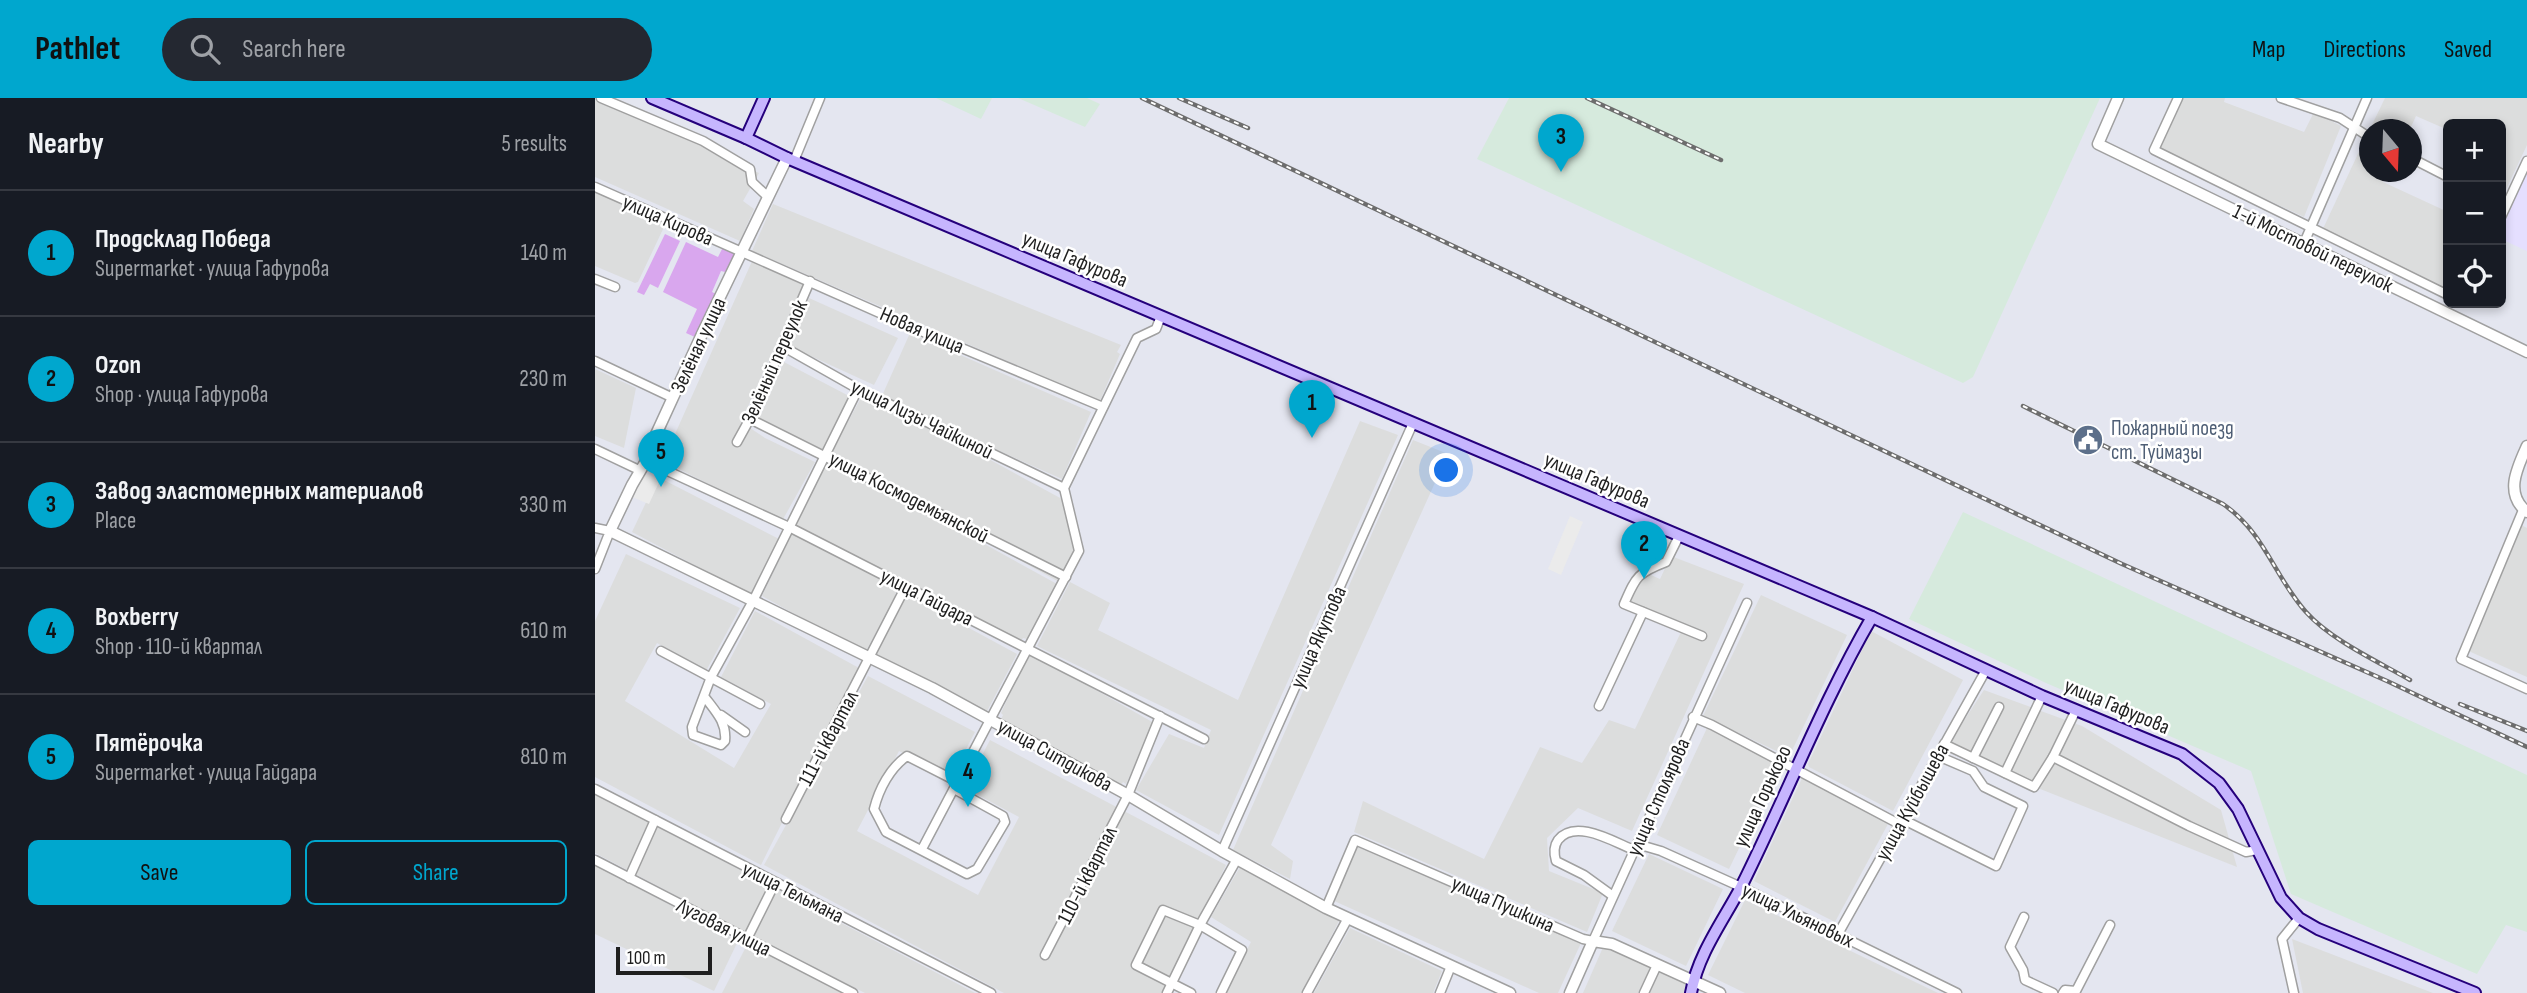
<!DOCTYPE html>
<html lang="en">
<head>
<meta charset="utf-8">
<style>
  body { margin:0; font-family:"Sofia Sans Condensed",sans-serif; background:#242831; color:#f1f3f6 }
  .controls { position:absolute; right:21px; top:21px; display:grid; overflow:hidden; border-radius:10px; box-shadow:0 4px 10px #0003 }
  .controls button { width:63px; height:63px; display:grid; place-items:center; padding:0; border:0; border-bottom:2px solid #363941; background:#171b24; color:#f1f3f6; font:35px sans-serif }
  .compass { position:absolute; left:1764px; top:21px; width:63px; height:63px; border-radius:50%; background:#171b24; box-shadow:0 4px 10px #0003; rotate:161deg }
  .scale { position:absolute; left:21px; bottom:18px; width:96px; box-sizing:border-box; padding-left:7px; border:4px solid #1f1f1f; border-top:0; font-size:19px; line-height:24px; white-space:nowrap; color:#1f1f1f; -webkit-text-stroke:5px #fff; paint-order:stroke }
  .you { position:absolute; left:852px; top:373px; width:24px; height:24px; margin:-18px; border:5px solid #fff; border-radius:50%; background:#1a73e8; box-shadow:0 0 0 10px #1a73e833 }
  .badge { display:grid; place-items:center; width:46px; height:46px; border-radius:50%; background:#00a7ce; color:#111; font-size:23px; font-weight:700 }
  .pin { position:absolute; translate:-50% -58px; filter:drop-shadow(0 2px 4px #0008) }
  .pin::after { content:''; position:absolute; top:37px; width:24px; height:21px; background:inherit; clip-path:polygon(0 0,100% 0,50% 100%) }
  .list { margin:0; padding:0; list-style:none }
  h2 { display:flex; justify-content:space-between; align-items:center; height:91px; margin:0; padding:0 28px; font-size:30px }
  h2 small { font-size:23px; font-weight:400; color:#9ea1a6 }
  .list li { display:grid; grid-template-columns:46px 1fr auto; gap:21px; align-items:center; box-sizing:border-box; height:126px; padding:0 28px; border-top:2px solid #363941 }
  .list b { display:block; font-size:26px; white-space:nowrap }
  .list p { margin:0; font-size:23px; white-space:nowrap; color:#9ea1a6 }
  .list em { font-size:23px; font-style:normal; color:#9ea1a6 }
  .actions { display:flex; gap:14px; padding:21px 28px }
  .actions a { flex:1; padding:16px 0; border:2px solid #00a7ce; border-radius:10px; text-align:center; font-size:24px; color:#00a7ce }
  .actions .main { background:#00a7ce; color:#111 }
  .icon { flex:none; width:38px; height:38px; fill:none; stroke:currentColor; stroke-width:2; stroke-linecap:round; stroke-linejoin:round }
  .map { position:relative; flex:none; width:1932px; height:895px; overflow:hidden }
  header { display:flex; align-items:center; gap:42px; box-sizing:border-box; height:98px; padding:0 35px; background:#00a7ce; color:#111 }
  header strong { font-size:33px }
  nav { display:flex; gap:38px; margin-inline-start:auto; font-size:24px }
  .search { width:490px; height:63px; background:#242831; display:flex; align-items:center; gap:18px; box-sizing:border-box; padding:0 24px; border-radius:38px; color:#9ea1a6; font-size:26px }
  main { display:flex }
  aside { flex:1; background:#171b24 }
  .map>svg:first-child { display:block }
  .residential { fill:#dcdddd }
  .industrial { fill:#d6eadd }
  .education { fill:#e5dfff }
  .grass { fill:#d9a7ee }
  .parking { fill:#ebebeb }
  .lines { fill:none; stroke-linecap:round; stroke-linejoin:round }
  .minor-casing { stroke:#a0a0a0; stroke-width:11 }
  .tertiary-casing { stroke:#a0a0a0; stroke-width:13 }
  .secondary-casing { stroke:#25007c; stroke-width:14 }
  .minor { stroke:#fff; stroke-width:8 }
  .tertiary { stroke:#fff; stroke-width:10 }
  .secondary { stroke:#c6b5fe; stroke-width:10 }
  .rail-casing { stroke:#6d6d6d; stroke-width:4.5 }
  .rail { stroke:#fff; stroke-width:2; stroke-dasharray:5; stroke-linecap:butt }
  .labels { text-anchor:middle; stroke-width:5; stroke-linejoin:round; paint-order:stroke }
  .street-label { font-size:21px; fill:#1f1f1f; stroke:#fff }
  .service-label { font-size:21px; fill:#4e5e75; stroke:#fff; text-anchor:start }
</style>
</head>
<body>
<header>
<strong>Pathlet</strong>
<div class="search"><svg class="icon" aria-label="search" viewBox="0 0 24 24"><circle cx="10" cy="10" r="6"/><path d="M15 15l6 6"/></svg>Search here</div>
<nav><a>Map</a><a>Directions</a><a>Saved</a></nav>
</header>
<main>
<aside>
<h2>Nearby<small>5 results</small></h2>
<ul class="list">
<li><span class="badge">1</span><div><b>Продсклад Победа</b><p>Supermarket · улица Гафурова</p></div><em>140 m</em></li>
<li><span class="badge">2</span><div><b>Ozon</b><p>Shop · улица Гафурова</p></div><em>230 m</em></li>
<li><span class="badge">3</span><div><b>Завод эластомерных материалов</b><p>Place</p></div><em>330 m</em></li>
<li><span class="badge">4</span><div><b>Boxberry</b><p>Shop · 110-й квартал</p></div><em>610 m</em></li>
<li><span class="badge">5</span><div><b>Пятёрочка</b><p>Supermarket · улица Гайдара</p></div><em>810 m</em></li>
</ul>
<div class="actions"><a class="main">Save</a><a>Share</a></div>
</aside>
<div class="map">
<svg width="1932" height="895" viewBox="0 0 1932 895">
  <rect width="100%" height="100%" fill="#e4e6f0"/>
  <!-- residential -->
  <g class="residential">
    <polygon points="0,0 114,49 136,63 164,75 148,103 159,111 145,143 0,79"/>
    <polygon points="1586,0 1630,0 1629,4 1709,34 1719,14 1746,28 1709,119 1562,50"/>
    <polygon points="1790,0 1932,0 1932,47 1908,98 1906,97 1906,26 1853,26 1853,32 1821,18 1815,31 1775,31"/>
    <polygon points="1768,45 1774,48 1774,74 1793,74 1788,84 1853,114 1853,194 1726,135"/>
    <polygon points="0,89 70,119 67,127 69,129 43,184 40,185 0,168"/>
    <polygon points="178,106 526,247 522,254 525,256 505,303 157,153"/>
    <polygon points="158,161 208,187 146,324 170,340 220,364 187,423 68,363"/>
    <polygon points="214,200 303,240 279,287 194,248"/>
    <polygon points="315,235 496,314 467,381 286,300"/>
    <polygon points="189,264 254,298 227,355 163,323"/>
    <polygon points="0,271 41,290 29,350 0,338"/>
    <polygon points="274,296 467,401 479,452 470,474 465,472 466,485 238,360 239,358 235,356 266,300 271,302"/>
    <polygon points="765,323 803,337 624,737 541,692 574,636 609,650 616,632 442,548 475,484 515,505 503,532 643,602"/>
    <polygon points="818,342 853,356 676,747 698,763 695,781 638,752"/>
    <polygon points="230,363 275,383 462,486 432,541 428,540 424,547 246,450 200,427"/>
    <polygon points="63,379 184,441 156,497 37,434"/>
    <polygon points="1924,426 1932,430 1932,579 1869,551"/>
    <polygon points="197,435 303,489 300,497 301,498 270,555 167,498"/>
    <polygon points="31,456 145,510 111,573 62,545 30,603 139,670 176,606 126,579 160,513 264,570 166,767 0,679 0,523"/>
    <polygon points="1076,458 1149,486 1037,733 983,710 952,740 954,773 1008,795 992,834 759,734 768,703 889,761 945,649 987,665 1014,622 1040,631 1086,534 1032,508 1049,474 1065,481"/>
    <polygon points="311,496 422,556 390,617 281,557"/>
    <polygon points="1166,497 1252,537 1194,659 1108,618"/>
    <polygon points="1276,533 1368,582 1298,713 1214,669 1213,666"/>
    <polygon points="434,554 559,625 531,686 528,684 526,687 406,621 408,617 406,615"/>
    <polygon points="273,578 380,634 356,680 304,653 262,733 383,797 424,719 370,690 395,642 631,767 569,895 409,895 169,767"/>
    <polygon points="1389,592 1487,628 1626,712 1642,769 1349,653"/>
    <polygon points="1112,630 1185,665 1134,771 1062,737"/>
    <polygon points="1208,678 1293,726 1240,824 1159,783"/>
    <polygon points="0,696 380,895 270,895 148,833 0,755"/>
    <polygon points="761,748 986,845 963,895 944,895 737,802"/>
    <polygon points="1054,756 1128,791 1091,868 1017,833"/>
    <polygon points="0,767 143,843 119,893 0,836"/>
    <polygon points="645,769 744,823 707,895 629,895 656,844 616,819"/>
    <polygon points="1150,802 1343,895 1150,895 1113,877"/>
    <polygon points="755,830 847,873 838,895 719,895"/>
    <polygon points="1697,841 1838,895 1708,895"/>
    <polygon points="153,845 247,895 127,895"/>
    <polygon points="1009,847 1056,869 1043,895 988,895"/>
    <polygon points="1065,872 1091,884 1089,895 1055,895"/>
  </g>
  <!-- industrial -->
  <g class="industrial">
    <polygon points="341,0 397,0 386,21"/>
    <polygon points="423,0 492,0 505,6 490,29"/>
    <polygon points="914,0 1505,0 1378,279 1368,285 882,61"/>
    <polygon points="1368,414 1932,677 1932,834 1911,827 1882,876 1696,796 1656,673 1451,585 1314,521"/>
  </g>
  <!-- education -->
  <polygon class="education" points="1932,69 1932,153 1906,141 1906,125"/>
  <!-- grass -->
  <g class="grass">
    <polygon points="70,136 85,143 63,190 55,186 49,197 42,194"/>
    <polygon points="91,144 123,159 128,149 142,156 137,167 133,169 130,174 126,173 117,194 123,197 102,240 91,235 102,211 68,194"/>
  </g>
  <!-- parking -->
  <g class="parking">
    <polygon points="48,374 65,382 54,406 37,399"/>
    <polygon points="975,418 988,424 966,477 953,471"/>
  </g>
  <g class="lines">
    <!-- minor casing -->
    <g class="minor-casing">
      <g id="minor">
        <polyline points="6,0 108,43 155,71 157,84 172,98"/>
        <polyline points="1583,0 1559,52 1853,197"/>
        <polyline points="1686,0 1745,20 1774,39"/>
        <polyline points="1816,60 1853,79"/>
        <polyline points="199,63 225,0"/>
        <polyline points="0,89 314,228 508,309"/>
        <polyline points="1906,119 1932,63"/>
        <polyline points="1709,145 1772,0"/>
        <polyline points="0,181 20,189"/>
        <polyline points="187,248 263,291 469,390"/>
        <polyline points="0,263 78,300"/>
        <polyline points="155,321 471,479"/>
        <polyline points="142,344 158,315 215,183"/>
        <polyline points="0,351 44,372"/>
        <polyline points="51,363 194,429 609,641"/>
        <polyline points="1928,412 1866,561 1932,591"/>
        <polyline points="0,430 15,433 0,471"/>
        <path d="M1084 438 1071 464C1042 475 1041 479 1029 506L1107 538"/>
        <polyline points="66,553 165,606"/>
        <path d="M109 598C120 613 132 624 130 643L126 647 98 637 97 629 116 579 159 501 263 291"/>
        <polyline points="1004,608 1048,514"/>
        <polyline points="1481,612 1458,659 1594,728 1651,754 1662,752"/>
        <polyline points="126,617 150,634"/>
        <polyline points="1098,619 1117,627 1304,726"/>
        <polyline points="1349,646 1439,689 1458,659"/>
        <polyline points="1378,660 1404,609"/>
        <polyline points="1410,675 1447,598"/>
        <polyline points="0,691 396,895"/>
        <path d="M359 691 408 718 410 724 382 771 372 776 291 734 279 711C284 691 295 670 312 658L363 684"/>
        <polyline points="191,721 311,488"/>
        <polyline points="1307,721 1401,768 1428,708 1389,689 1378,673 1343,658"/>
        <polyline points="1042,746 1066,753 1146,789 1362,895"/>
        <polyline points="327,751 484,453 469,390 542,240 561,231 566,218"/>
        <polyline points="627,753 818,325"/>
        <polyline points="0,762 258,895"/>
        <polyline points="34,780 60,722"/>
        <path d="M1018 798 989 777 961 763C959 756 958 749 963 742 980 720 1019 744 1039 752"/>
        <polyline points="731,810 760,742 988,841 998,843 1152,505"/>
        <polyline points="1429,819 1415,849 1428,872 1430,882 1458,895"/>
        <polyline points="1243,836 1391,572"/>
        <polyline points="152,841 180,785"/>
        <polyline points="450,857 533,697 565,618"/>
        <polyline points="572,895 605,827 642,761"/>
        <polyline points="596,895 541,867 568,812 605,827 647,852 626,895"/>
        <polyline points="712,895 753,820"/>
        <polyline points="845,895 856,868"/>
        <polyline points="1049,895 1062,867"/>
        <polyline points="1468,895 1470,892 1481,893 1515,827"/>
        <polyline points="1699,895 1687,841 1704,820"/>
      </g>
    </g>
    <!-- tertiary casing -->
    <g class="tertiary-casing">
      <g id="tertiary">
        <polyline points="1523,0 1503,46 1932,254"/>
        <polyline points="192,60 108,234 58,343 51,363 37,387 15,433 337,590 533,697 627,753 731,810 915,895"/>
        <path d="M1932 348C1922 370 1909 396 1932 414"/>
        <polyline points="975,895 998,843 1017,846 1125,895"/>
      </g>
    </g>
    <!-- secondary casing -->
    <g class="secondary-casing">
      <g id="secondary">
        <polyline points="57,0 151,40 192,60 1277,519 1447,598 1587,656 1624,685 1643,711 1686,800 1704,820 1723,831 1880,895"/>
        <polyline points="151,40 169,0"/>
        <path d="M1096 895C1103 856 1128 823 1146 789 1191 699 1227 605 1277 519"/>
      </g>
    </g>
    <!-- minor -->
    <use href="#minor" class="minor"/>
    <!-- tertiary -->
    <use href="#tertiary" class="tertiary"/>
    <!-- secondary -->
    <use href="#secondary" class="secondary"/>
    <!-- rail casing -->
    <g class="rail-casing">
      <g id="rail">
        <polyline points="547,0 1527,466 1792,583 1932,649"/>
        <polyline points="584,0 653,30"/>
        <polyline points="992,0 1126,62"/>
        <path d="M1428 308 1628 406C1671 436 1678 477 1711 514 1736 542 1782 563 1815 582"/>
        <polyline points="1865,606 1932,633"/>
      </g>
    </g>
    <!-- rail -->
    <use href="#rail" class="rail"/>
  </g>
  <!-- icons -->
  <defs>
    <g id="civic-disc" transform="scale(1.575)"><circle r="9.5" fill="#5c6f8a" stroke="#fff"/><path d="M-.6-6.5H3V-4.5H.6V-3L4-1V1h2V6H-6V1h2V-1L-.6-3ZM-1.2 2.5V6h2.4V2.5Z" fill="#fff"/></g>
  </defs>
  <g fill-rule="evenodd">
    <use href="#civic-disc" x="1493" y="342"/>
  </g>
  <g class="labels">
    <!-- street labels -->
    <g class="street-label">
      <text transform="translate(73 122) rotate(24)" y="7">улица Кирова</text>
      <text transform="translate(1718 150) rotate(26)" y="7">1-й Мостовой переулок</text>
      <text transform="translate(480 161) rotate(23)" y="7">улица Гафурова</text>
      <text transform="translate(327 232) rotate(23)" y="7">Новая улица</text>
      <text transform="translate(103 247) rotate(-65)" y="7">Зелёная улица</text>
      <text transform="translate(179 264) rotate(-66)" y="7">Зелёный переулок</text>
      <text transform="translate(327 321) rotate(26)" y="7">улица Лизы Чайкиной</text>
      <text transform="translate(1002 382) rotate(23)" y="7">улица Гафурова</text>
      <text transform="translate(314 399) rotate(27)" y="7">улица Космодемьянской</text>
      <text transform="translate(332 499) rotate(27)" y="7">улица Гайдара</text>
      <text transform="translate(723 539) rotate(-66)" y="7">улица Якутова</text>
      <text transform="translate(1522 608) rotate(23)" y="7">улица Гафурова</text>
      <text transform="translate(233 640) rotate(-62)" y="7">111-й квартал</text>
      <text transform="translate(460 657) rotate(29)" y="7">улица Ситдикова</text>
      <text transform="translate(1167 698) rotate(-65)" y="7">улица Горького</text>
      <text transform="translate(1063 699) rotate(-66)" y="7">улица Столярова</text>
      <text transform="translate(1317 704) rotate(-61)" y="7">улица Куйбышева</text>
      <text transform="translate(492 777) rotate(-63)" y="7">110-й квартал</text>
      <text transform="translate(198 794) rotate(27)" y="7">улица Тельмана</text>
      <text transform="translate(908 806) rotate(24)" y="7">улица Пушкина</text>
      <text transform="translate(1203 817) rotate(26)" y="7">улица Ульяновых</text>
      <text transform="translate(129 829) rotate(27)" y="7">Луговая улица</text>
    </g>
    <!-- service labels -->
    <g class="service-label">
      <text x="1516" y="337">Пожарный поезд<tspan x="1516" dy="24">ст. Туймазы</tspan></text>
    </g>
  </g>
</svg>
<div class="controls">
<button>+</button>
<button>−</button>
<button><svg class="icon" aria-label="locate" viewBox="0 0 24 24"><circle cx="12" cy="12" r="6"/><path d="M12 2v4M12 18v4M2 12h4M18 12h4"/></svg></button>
</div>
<svg class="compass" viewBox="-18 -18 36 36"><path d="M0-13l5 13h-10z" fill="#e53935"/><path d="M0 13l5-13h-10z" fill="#9ea1a6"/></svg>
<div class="scale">100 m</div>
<div class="you"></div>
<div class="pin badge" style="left:717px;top:340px">1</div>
<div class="pin badge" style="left:1049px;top:481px">2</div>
<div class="pin badge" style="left:966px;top:74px">3</div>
<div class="pin badge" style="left:373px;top:709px">4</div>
<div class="pin badge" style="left:66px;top:389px">5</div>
</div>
</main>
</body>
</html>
